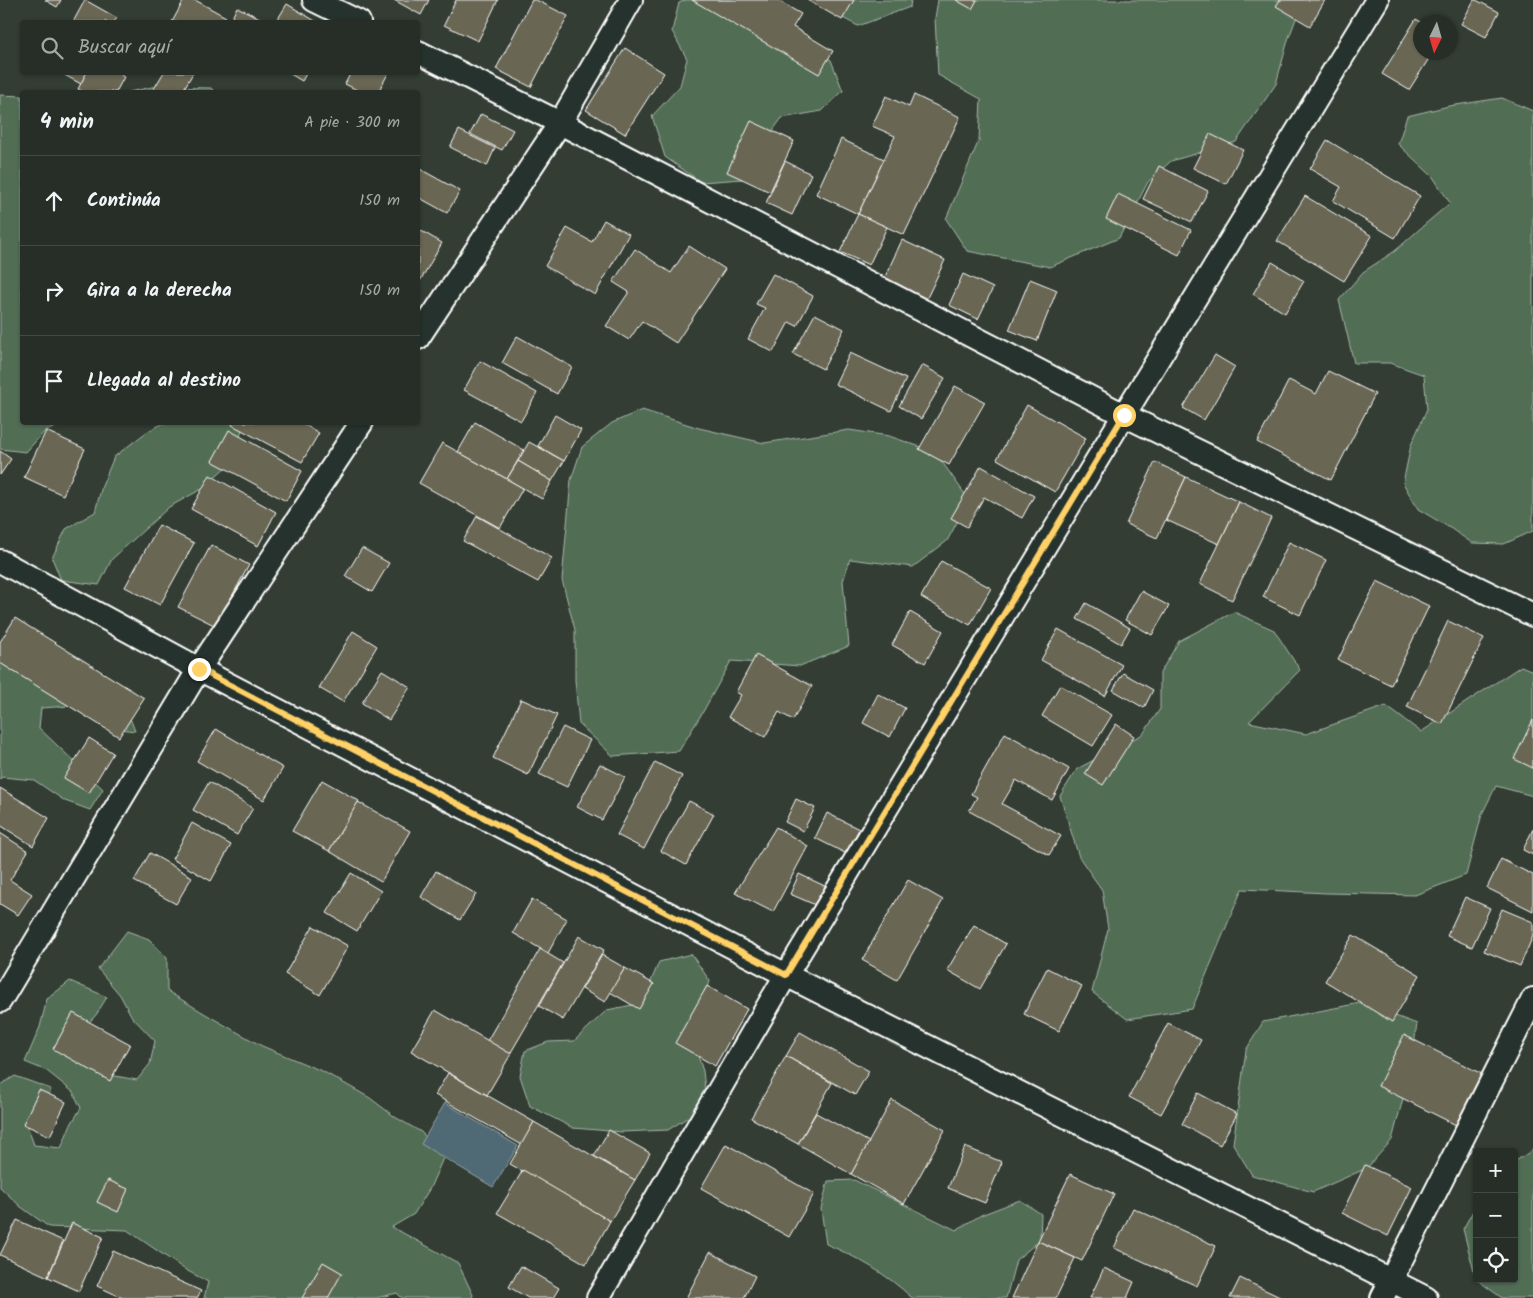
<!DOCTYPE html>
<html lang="es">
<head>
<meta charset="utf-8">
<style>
  body { margin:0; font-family:Kalam,sans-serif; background:#2e362f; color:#f1f3f6 }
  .controls { position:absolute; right:15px; bottom:15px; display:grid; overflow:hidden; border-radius:5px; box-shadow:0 1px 4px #0004 }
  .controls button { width:45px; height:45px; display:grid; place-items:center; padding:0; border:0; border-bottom:1px solid #424a44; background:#262e27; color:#f1f3f6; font:25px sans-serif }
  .compass { position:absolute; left:1413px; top:15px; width:45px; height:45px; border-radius:50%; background:#262e27; box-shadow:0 1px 4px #0004; rotate:185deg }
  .stop { position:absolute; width:15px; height:15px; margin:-11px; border:4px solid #ffd166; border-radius:50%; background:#fff }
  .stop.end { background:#ffd166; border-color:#fff; box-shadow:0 1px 5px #0008 }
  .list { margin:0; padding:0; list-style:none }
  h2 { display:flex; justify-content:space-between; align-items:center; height:65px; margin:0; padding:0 20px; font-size:21px }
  h2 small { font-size:16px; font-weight:400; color:#a4a8a7 }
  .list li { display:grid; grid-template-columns:32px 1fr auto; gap:15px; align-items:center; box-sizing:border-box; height:90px; padding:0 20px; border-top:1px solid #424a44 }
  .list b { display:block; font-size:19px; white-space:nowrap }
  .list em { font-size:16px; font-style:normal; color:#a4a8a7 }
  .icon { flex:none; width:28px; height:28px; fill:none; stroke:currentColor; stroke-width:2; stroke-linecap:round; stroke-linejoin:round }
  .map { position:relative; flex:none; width:1533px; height:1298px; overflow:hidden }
  .search { position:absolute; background:#262e27; box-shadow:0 1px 4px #0004; left:20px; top:20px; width:400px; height:55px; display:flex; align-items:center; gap:12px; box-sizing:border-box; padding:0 18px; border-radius:5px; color:#a4a8a7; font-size:19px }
  .panel { position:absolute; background:#262e27; box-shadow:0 1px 4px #0004; left:20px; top:90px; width:400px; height:335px; border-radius:5px }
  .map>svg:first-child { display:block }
  .green { fill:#516e55; stroke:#a8b6aa }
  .water { fill:#4f6974; stroke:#95a5ac }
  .building { fill:#696652; stroke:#fff }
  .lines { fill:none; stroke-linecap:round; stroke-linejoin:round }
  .minor-casing { stroke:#fff; stroke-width:26 }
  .minor { stroke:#26332d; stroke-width:22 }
  .route { stroke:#ffd166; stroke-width:6 }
</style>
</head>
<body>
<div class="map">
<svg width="1533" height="1298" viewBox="0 0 1533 1298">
  <rect width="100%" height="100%" fill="#333d34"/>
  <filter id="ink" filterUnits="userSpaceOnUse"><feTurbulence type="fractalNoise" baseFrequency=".02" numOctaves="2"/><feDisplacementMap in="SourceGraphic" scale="10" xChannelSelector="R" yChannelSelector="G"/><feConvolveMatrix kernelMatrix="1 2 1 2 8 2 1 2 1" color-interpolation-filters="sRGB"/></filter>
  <g filter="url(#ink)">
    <!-- green -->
    <g class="green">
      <polygon points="685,0 732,0 795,34 831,60 843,91 822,111 782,118 765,141 743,179 701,182 665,157 652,116 680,86 687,59 672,31 679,3"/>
      <polygon points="816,0 911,0 910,7 858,26 818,5"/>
      <polygon points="938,0 1303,0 1288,40 1276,84 1236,142 1171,161 1148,182 1119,238 1050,267 967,251 946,219 979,140 981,99 938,75 935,18"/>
      <polygon points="152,87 211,88 215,92 129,92"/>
      <polygon points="0,95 22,96 22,422 67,423 45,431 26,452 0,449"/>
      <polygon points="1502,98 1533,111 1533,531 1504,544 1472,543 1450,528 1418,509 1403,483 1411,445 1427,409 1424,375 1390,363 1354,363 1339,300 1363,272 1395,251 1423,226 1450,203 1433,177 1398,144 1407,116 1449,106"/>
      <polygon points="642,410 699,428 764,443 849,430 889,436 935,452 969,500 947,541 913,567 850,559 843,581 849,646 800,666 731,661 704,710 679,751 613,756 579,724 575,680 575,630 562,580 571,480 582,447 612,423"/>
      <polygon points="164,423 243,423 236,458 200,490 169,507 135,538 112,559 99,585 61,580 52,558 66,529 95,512 102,486 114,457 148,431"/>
      <polygon points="1234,612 1274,630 1300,670 1249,722 1306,734 1386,706 1421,732 1521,666 1533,671 1533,796 1496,786 1482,814 1466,875 1415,895 1327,893 1242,889 1192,1009 1127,1019 1092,992 1108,929 1102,890 1079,857 1060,796 1077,769 1143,734 1160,709 1160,673 1179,641"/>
      <polygon points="0,663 31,663 126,708 135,731 104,727 70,706 41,708 39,728 103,789 90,810 65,801 34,780 2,777 0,779"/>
      <polygon points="127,931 149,939 167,958 167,991 214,1019 262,1046 324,1072 370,1098 395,1117 421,1132 444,1156 430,1188 414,1214 392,1227 458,1263 473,1295 472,1298 402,1298 397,1293 376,1298 204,1298 208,1282 184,1269 127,1230 49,1227 21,1207 0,1187 0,1085 15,1076 51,1089 44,1116 27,1125 34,1145 61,1148 70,1126 81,1108 73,1092 47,1071 25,1062 40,1027 47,999 70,981 107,997 96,1015 80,1032 110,1075 137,1080 150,1064 155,1041 132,1017 120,995 98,969"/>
      <polygon points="691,954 710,981 692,1038 703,1071 705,1089 693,1114 668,1130 622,1132 573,1128 530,1106 520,1076 525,1051 548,1042 574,1041 607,1010 642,1003 659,962"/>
      <polygon points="1360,1003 1417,1024 1410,1072 1392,1140 1367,1168 1313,1192 1252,1175 1233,1144 1246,1050 1263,1022"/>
      <polygon points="1533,1150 1533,1298 1502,1298 1476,1279 1463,1229 1477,1204 1477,1279 1514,1279 1514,1162"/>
      <path d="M854 1180 956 1230 981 1215 1020 1200 1041 1214 1040 1240 1016 1260 1006 1298H912C887 1274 857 1257 826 1244L821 1209 828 1181Z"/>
    </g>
    <!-- water -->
    <polygon class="water" points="445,1103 518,1146 493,1187 421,1144"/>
    <!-- building -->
    <g class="building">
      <polygon points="45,0 61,0 57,7"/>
      <polygon points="85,0 117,18 114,22 73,22"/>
      <polygon points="184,0 195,0 226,17 223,22 172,22"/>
      <polygon points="394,0 429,0 421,15"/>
      <polygon points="456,0 498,0 478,41 444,25"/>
      <polygon points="532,0 536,0 568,16 531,87 496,69"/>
      <polygon points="692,0 777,0 801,14 793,27 833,51 819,74"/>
      <polygon points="807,0 854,0 842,20"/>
      <polygon points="956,0 977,0 972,9"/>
      <polygon points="1280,0 1325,0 1310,26 1276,6"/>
      <polygon points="1474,0 1476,0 1499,12 1486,37 1461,24"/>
      <polygon points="287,4 317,22 276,22"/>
      <polygon points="237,7 268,22 230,22"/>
      <polygon points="1416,19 1421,22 1420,52 1433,52 1409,90 1382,74"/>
      <polygon points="625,48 664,73 625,134 586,110"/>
      <polygon points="59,72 87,72 81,84"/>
      <polygon points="87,72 115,72 124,77 116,92 84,92 78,89"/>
      <polygon points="164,72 193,72 193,73 182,92 152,92"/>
      <polygon points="287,72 307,72 302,81"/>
      <polygon points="351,72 389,72 378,92 361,92 345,84"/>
      <polygon points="914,95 960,117 904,235 858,214 895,136 872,126 886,96 909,107"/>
      <polygon points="481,114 513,130 502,150 470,134"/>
      <polygon points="751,121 794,141 770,192 727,172"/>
      <polygon points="459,130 495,148 487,166 450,147"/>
      <polygon points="1210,134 1243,150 1226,184 1193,168"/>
      <polygon points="841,139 884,159 858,214 816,194"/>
      <polygon points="1327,140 1420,196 1395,238 1333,201 1341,187 1310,169"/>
      <polygon points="785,161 811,174 792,215 766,203"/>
      <polygon points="1159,166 1208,191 1192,222 1143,199"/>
      <polygon points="418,168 460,191 447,213 418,197"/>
      <polygon points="1118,194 1191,230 1179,255 1106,219"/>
      <polygon points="1305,196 1372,236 1344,281 1277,241"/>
      <polygon points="858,214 887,227 869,265 840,252"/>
      <polygon points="604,220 629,234 595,295 545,266 567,228 592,242"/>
      <polygon points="418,229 442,243 420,281 418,279"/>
      <polygon points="902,240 945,260 926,300 883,281"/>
      <polygon points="689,246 725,269 676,343 642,321 629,340 606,326 629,292 613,282 635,249 671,273"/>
      <polygon points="1272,262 1304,281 1285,313 1253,294"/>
      <polygon points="773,274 813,296 797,326 789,322 773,352 748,339 765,308 756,304"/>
      <polygon points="963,274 993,288 978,319 949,305"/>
      <polygon points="1030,279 1057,290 1037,341 1009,330"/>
      <polygon points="815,314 844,329 823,369 793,354"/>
      <polygon points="517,336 572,367 557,394 502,363"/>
      <polygon points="850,353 906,379 891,411 835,384"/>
      <polygon points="1215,355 1235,367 1204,420 1183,408"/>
      <polygon points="480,361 537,393 521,421 464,390"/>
      <polygon points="922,365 945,378 921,419 899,406"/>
      <polygon points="1328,371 1375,394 1331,480 1257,442 1289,380 1316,394"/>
      <polygon points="955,386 985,402 949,465 919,449"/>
      <polygon points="1027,405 1086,438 1055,492 997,459"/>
      <polygon points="555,415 581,430 564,461 538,446"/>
      <polygon points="234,422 300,422 319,433 302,462 232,425"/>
      <polygon points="475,422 524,450 507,479 458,452"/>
      <polygon points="229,430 302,471 286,501 212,461"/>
      <polygon points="46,431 85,449 63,495 24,477"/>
      <polygon points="529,442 564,461 552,481 518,461"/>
      <polygon points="442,443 523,488 500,528 419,483"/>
      <polygon points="0,451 11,459 0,475"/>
      <polygon points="518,461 552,481 542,499 507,479"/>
      <polygon points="1155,462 1186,477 1157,538 1126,524"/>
      <polygon points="981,466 1034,496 1022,518 984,497 967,527 951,518"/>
      <polygon points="210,475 276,512 258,546 191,509"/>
      <polygon points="1186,477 1239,502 1219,544 1166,520"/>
      <polygon points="1239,502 1271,518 1232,600 1200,584"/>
      <polygon points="477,516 552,558 538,582 463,541"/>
      <polygon points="159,525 194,543 160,605 125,587"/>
      <polygon points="1289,542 1326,560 1300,615 1263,597"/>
      <polygon points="211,545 249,565 216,626 178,607"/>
      <polygon points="362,548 389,563 372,592 345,576"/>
      <polygon points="941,561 991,588 970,625 921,597"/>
      <polygon points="1377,581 1429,606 1391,685 1338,660"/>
      <polygon points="1141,591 1169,606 1152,635 1125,620"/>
      <polygon points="1086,603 1130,628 1121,644 1077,619"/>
      <polygon points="910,612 943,631 925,663 892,645"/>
      <polygon points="15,618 144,698 119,737 0,663 0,642"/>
      <polygon points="1448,621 1484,638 1442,724 1407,707"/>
      <polygon points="1058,629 1122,665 1105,696 1041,660"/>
      <polygon points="353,631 377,646 343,702 319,688"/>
      <polygon points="756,655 812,686 793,720 779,712 765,737 728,717 741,695 736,692"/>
      <polygon points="382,670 410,687 389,720 362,703"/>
      <polygon points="1123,673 1153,690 1144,708 1113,690"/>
      <polygon points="1060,685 1112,715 1093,746 1042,716"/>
      <polygon points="878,694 905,708 890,737 863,723"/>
      <polygon points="521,699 557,715 528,775 493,758"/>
      <polygon points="1533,720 1533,768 1514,759"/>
      <polygon points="1116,724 1134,736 1103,785 1085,774"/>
      <polygon points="563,727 590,740 567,787 539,774"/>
      <polygon points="216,729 283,768 264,800 197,761"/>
      <polygon points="1005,733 1069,769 1052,800 1016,780 1002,804 1061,836 1049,855 969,811 977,797 971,794"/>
      <polygon points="89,738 113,753 89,793 64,778"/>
      <polygon points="655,762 682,776 644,849 617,835"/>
      <polygon points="600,764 625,777 602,820 577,807"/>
      <polygon points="322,780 359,801 329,851 292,831"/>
      <polygon points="209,782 253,808 237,835 193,810"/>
      <polygon points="0,788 49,818 33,846 0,825"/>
      <polygon points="796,799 815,808 803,831 785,822"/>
      <polygon points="689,801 714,814 686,865 661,851"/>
      <polygon points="358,802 410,831 381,882 329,851"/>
      <polygon points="827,813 859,829 847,854 815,838"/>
      <polygon points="192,823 231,845 211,881 172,859"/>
      <polygon points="776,827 808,846 773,912 735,893"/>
      <polygon points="1533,829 1533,855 1523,850"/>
      <polygon points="0,833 28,851 10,880 32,894 18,915 0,904"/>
      <polygon points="150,853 192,877 176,904 134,881"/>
      <polygon points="1501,859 1533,875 1533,911 1487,888"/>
      <polygon points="436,871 476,894 460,920 421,897"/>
      <polygon points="351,873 381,891 357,931 327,913"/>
      <polygon points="799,874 829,888 820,907 790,894"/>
      <polygon points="908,880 943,900 897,980 862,960"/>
      <polygon points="1465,897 1490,908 1472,947 1447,936"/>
      <polygon points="532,899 567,919 548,953 513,933"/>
      <polygon points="1502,909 1533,922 1533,936 1520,966 1484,951"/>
      <polygon points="974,925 1006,944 980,989 947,970"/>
      <polygon points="313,926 348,946 320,995 285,974"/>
      <polygon points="1353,935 1420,975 1392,1022 1325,981"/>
      <polygon points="579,936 604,950 563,1020 539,1006"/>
      <polygon points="540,949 563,963 510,1054 487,1041"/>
      <polygon points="602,955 625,968 605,1002 582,989"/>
      <polygon points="625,968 654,984 639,1009 610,992"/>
      <polygon points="1047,968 1082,986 1059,1031 1024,1014"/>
      <polygon points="707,986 747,1009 715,1066 675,1043"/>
      <polygon points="435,1010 511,1054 487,1095 411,1051"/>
      <polygon points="73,1013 130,1044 110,1081 53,1049"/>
      <polygon points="1168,1023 1201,1040 1161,1114 1129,1097"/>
      <polygon points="800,1032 869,1071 855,1095 786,1056"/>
      <polygon points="1404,1035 1482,1074 1456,1125 1378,1086"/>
      <polygon points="786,1056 832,1083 798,1144 751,1118"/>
      <polygon points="448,1073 534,1122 522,1145 435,1095"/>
      <polygon points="39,1090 66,1102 50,1136 23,1124"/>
      <polygon points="1198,1093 1237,1114 1220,1145 1182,1124"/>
      <polygon points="892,1100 945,1130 904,1204 851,1174"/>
      <polygon points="816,1113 869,1142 851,1174 798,1144"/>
      <polygon points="534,1122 635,1180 610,1221 510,1164"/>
      <polygon points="609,1130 650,1153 635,1180 594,1156"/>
      <polygon points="726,1144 814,1194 789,1237 701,1188"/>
      <polygon points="965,1147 1002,1162 985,1203 948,1188"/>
      <polygon points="1365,1165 1412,1187 1388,1236 1342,1213"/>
      <polygon points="523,1170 610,1221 586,1264 497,1213"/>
      <polygon points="1070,1174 1114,1194 1082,1261 1038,1241"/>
      <polygon points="108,1180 128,1189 118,1212 97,1202"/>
      <polygon points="1133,1208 1216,1246 1197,1286 1114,1248"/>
      <polygon points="17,1220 63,1241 48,1277 0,1255"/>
      <polygon points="72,1223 103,1237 79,1291 48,1277"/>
      <polygon points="1038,1241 1075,1258 1056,1298 1012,1298"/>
      <polygon points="113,1251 201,1291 197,1298 123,1298 97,1286"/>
      <polygon points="710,1252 755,1276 744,1298 686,1298"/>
      <polygon points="323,1262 342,1273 328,1298 302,1298"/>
      <polygon points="521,1266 559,1288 553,1298 528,1298 509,1287"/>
      <polygon points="1104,1268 1134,1282 1127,1298 1090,1298"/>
      <polygon points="1240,1278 1282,1298 1230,1298"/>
    </g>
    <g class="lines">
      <!-- minor casing -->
      <g class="minor-casing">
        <g id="minor">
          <polyline points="314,0 359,22"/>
          <polyline points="418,52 560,123 1124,415 1533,615"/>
          <polyline points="418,338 560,123 631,0"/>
          <polyline points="0,561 199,669 786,975 1426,1298"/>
          <polyline points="0,1001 199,669 362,422"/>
          <polyline points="598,1298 786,975 1124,415 1377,0"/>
          <polyline points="1382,1298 1533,999"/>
        </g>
      </g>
      <!-- minor -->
      <use href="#minor" class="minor"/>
    </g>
  </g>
  <g class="lines" filter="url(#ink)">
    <!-- route -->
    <polyline class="route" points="199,669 786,975 1124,415"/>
  </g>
</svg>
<div class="controls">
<button>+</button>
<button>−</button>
<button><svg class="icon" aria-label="locate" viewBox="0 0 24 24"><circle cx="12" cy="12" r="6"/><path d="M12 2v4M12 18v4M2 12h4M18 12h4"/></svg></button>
</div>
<svg class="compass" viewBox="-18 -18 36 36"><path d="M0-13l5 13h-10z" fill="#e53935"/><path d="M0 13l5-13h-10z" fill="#a4a8a7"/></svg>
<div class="stop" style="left:1124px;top:415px"></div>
<div class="stop end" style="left:199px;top:669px"></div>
<div class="search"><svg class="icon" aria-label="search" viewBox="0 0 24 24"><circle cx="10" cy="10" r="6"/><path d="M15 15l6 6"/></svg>Buscar aquí</div>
<section class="panel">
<h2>4 min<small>A pie · 300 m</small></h2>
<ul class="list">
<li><svg class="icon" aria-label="ahead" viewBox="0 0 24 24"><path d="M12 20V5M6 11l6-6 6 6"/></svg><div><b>Continúa</b></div><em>150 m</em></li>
<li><svg class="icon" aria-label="right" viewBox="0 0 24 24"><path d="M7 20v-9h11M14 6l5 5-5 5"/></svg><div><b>Gira a la derecha</b></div><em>150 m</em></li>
<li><svg class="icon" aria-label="arrive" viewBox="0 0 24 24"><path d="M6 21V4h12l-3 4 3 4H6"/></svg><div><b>Llegada al destino</b></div></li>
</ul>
</section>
</div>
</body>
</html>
